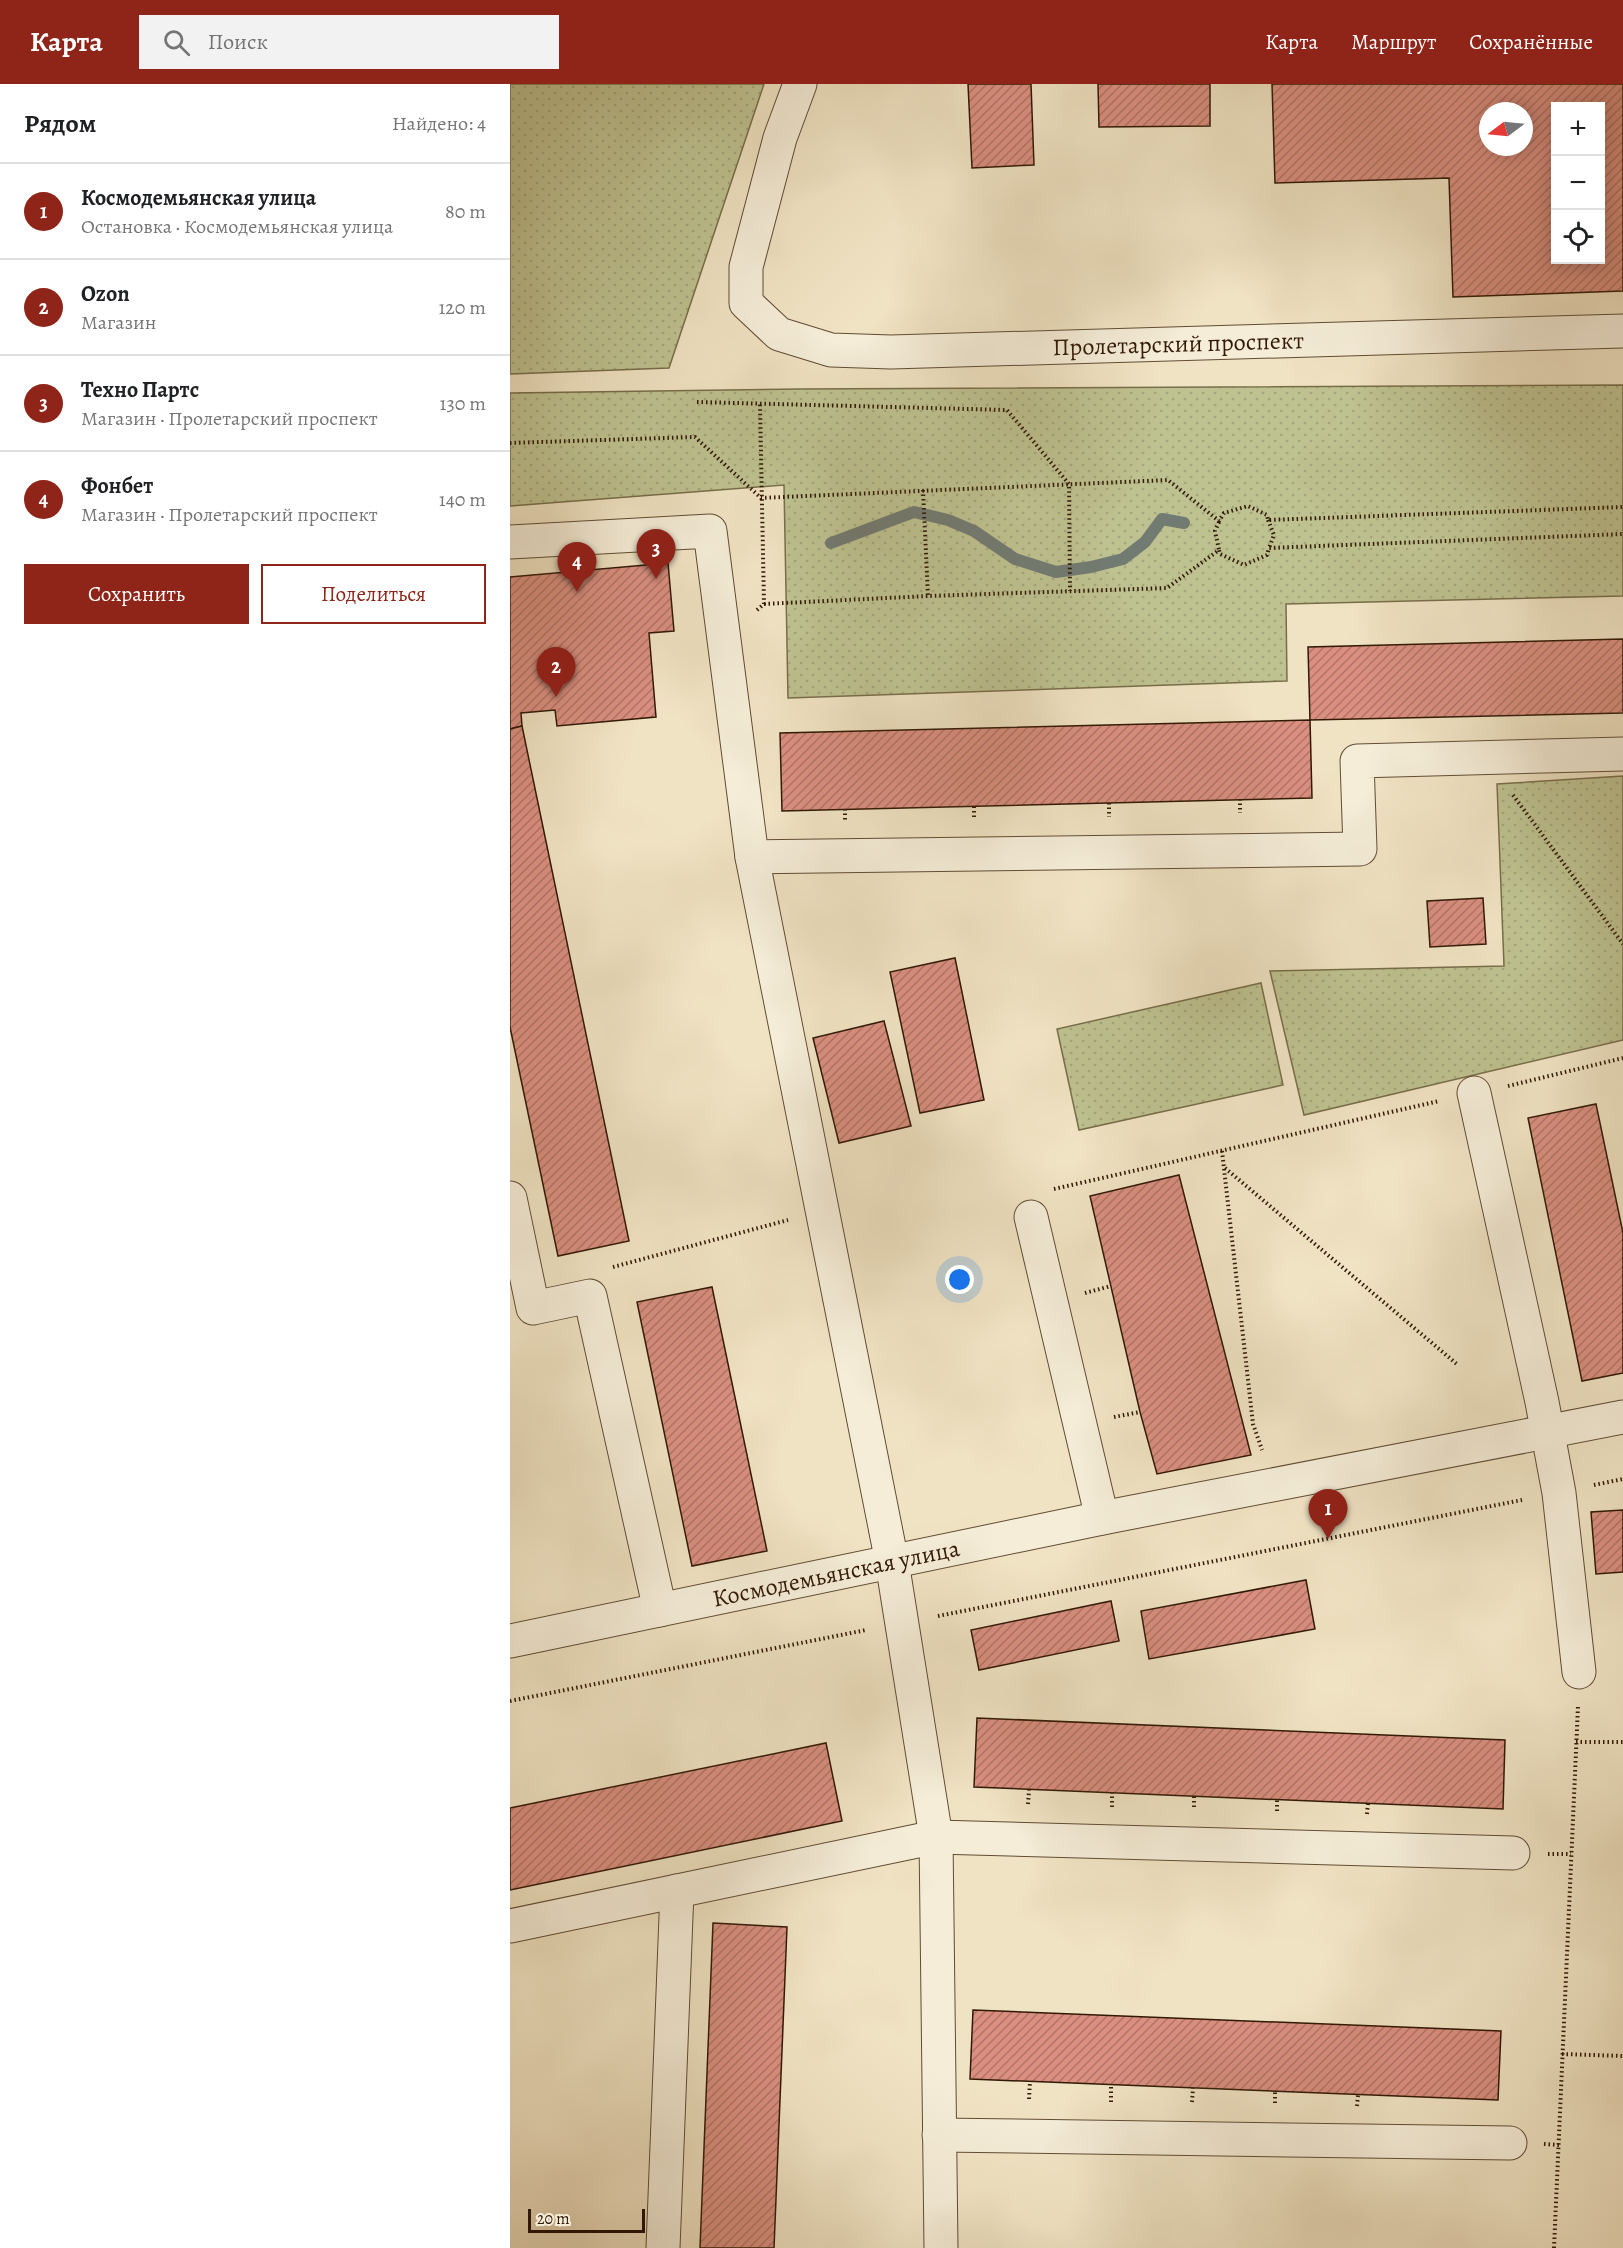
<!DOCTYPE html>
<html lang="ru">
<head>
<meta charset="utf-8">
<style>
  body { margin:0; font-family:Alegreya,serif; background:#f2f2f2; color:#202124 }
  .controls { position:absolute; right:18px; top:18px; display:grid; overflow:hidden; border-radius:0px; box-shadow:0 3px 15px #0003 }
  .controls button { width:54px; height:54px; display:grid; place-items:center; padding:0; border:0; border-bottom:2px solid #e0e0e0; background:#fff; color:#202124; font:30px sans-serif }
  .compass { position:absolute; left:969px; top:18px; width:54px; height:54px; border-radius:50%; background:#fff; box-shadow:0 3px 15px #0003; rotate:254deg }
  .scale { position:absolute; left:18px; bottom:15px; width:117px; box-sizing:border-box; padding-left:6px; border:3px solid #311905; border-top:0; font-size:16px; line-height:21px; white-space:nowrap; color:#311905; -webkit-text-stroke:4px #f5edd8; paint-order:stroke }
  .you { position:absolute; left:450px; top:1196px; width:21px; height:21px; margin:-15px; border:4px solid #fff; border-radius:50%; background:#1a73e8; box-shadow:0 0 0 9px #1a73e833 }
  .badge { display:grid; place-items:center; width:39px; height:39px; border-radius:50%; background:#8f2418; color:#fff; font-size:20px; font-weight:700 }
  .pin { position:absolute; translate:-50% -50px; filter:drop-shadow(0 2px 3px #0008) }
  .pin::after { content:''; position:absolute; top:32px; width:21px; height:18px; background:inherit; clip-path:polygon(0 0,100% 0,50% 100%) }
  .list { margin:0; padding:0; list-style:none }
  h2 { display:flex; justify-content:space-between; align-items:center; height:78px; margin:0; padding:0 24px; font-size:26px }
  h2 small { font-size:20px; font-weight:400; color:#757577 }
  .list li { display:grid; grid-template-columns:39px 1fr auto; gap:18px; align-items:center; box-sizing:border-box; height:96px; padding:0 24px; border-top:2px solid #e0e0e0 }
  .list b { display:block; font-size:22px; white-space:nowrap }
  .list p { margin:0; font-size:20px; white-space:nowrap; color:#757577 }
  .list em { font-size:20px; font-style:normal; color:#757577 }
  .actions { display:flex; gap:12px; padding:18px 24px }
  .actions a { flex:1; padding:14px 0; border:2px solid #8f2418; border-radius:0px; text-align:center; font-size:21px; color:#8f2418 }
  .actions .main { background:#8f2418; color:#fff }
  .icon { flex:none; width:33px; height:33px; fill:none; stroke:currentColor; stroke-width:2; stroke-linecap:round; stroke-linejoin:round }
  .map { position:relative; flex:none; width:1113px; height:2164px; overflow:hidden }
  header { display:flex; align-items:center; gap:36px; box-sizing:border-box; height:84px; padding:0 30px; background:#8f2418; color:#fff }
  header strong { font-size:28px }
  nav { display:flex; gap:33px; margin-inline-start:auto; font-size:21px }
  .search { width:420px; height:54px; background:#f2f2f2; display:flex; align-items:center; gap:15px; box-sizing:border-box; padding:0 21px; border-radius:0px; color:#757577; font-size:22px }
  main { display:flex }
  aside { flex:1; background:#fff }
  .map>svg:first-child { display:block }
  .grass { fill:url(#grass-dots); stroke:#786e4a; stroke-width:1.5 }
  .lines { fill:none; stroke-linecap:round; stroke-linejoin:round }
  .stream { stroke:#727b72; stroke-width:12 }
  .building { fill:url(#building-hatch); stroke:#311905; stroke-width:1.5; fill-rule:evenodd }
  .minor-casing { stroke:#614c34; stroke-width:35 }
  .path { stroke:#311905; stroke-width:4; stroke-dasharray:1.5 3; stroke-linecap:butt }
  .minor { stroke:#f5edd8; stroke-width:33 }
  .labels { text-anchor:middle; stroke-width:4.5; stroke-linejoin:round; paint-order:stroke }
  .street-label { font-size:24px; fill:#311905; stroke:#f5edd8 }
</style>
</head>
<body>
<header>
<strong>Карта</strong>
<div class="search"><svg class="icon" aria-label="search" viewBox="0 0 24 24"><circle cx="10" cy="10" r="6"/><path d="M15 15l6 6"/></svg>Поиск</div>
<nav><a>Карта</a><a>Маршрут</a><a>Сохранённые</a></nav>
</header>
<main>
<aside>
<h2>Рядом<small>Найдено: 4</small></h2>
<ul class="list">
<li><span class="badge">1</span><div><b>Космодемьянская улица</b><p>Остановка · Космодемьянская улица</p></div><em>80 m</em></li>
<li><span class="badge">2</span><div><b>Ozon</b><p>Магазин</p></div><em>120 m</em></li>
<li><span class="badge">3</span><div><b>Техно Партс</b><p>Магазин · Пролетарский проспект</p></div><em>130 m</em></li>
<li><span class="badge">4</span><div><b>Фонбет</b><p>Магазин · Пролетарский проспект</p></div><em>140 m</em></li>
</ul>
<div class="actions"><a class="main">Сохранить</a><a>Поделиться</a></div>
</aside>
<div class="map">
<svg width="1113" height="2164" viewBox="0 0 1113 2164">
  <defs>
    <pattern id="grass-dots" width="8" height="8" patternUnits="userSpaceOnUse" patternTransform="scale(1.5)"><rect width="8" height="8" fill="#bec290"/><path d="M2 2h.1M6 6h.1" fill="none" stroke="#a4a67b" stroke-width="1.8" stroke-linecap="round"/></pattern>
    <pattern id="building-hatch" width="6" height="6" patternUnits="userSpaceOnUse" patternTransform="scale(1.5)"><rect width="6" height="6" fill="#da8f80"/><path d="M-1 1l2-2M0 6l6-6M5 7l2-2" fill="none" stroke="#b17467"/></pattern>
  </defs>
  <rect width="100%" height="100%" fill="#f0e3c3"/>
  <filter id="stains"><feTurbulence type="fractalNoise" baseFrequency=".00333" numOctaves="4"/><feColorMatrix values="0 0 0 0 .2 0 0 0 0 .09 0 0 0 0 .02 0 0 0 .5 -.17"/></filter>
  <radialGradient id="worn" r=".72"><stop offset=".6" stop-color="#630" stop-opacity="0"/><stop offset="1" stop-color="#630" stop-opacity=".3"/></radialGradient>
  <!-- grass -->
  <g class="grass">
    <polygon points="0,0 254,0 159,284 0,290"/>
    <polygon points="1113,301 1113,512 776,520 777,597 278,614 274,401 0,422 0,309 291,305"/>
    <polygon points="1113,692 1113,956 794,1031 760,887 994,882 987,700"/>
    <polygon points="751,899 773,1001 569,1046 547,945"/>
  </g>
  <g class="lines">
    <!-- stream -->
    <polyline class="stream" points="321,459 404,428 438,436 464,447 505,475 546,488 581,483 613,475 635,458 652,435 674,439"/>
  </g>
  <!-- building -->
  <g class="building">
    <polygon points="458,0 521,0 524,81 462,84"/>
    <polygon points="588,0 700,0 700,42 589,43"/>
    <path d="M762 0H1113V207L943 213 939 94 765 99ZM1046 22H1090V176H1046ZM978 27H1014V63H978Z"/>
    <polygon points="158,479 164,547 139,549 146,633 47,642 45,626 11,629 12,642 0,645 0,493"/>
    <polygon points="1113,555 1113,629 800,636 798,563"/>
    <polygon points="800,636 802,714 272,727 270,649"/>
    <polygon points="12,642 119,1157 48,1172 0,943 0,645"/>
    <polygon points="973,814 976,860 920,863 917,817"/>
    <polygon points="445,874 474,1016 410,1029 380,888"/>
    <polygon points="374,937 401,1042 329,1059 303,954"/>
    <polygon points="1086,1020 1113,1149 1113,1289 1072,1297 1018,1034"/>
    <polygon points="669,1091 741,1371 647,1390 630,1328 580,1112"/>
    <polygon points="202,1203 257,1467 182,1482 127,1218"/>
    <polygon points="1113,1426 1113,1488 1086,1490 1081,1428"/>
    <polygon points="796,1496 805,1545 639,1575 631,1527"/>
    <polygon points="601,1517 609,1557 469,1586 461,1546"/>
    <polygon points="467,1634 995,1656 993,1725 464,1703"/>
    <polygon points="316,1659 332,1737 0,1806 0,1724"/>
    <polygon points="203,1839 277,1843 264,2164 190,2164"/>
    <polygon points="463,1926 991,1947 988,2016 460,1995"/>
  </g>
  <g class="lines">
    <!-- minor casing -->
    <g class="minor-casing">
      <g id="minor">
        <path id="s1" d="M290 0 270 54 236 183V219L269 250 321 266 381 268 1113 247"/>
        <polyline points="0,458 200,447 242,773 382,1478 426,1753 431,2164"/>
        <polyline points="242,773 850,765 847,677 1113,670"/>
        <polyline points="964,1009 1032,1318 1049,1409 1069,1588"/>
        <polyline points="0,1114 23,1224 80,1212 150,1526"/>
        <polyline points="521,1133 592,1434"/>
        <path id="s2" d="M0 1557 592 1434 1113 1333"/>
        <polyline points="0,1842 426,1753 1003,1769"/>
        <polyline points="429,2051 1000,2059"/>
        <polyline points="153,2164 167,1807"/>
      </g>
    </g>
    <!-- path -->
    <g class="path">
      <polyline points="187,318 497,326 559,400 560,507"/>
      <polyline points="0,359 185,353 251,414 658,396 709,437 714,429 738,422 757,431 758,436 1113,423"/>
      <polyline points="413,406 418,512"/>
      <polyline points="758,436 764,451 759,464"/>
      <polyline points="709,438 705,447 709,466"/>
      <polyline points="254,520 418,512 657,504 709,466 710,470 734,481 757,471 759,464 1113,450"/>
      <polyline points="247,526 254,520 250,320"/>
      <polyline points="1003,711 1113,860"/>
      <polyline points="730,715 730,729"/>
      <polyline points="599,719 599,733"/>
      <polyline points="335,725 335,736"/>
      <polyline points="464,733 464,722"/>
      <polyline points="998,1002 1113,974"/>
      <polyline points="712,1067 743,1340 752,1366"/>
      <polyline points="715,1084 948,1281"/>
      <polyline points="544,1105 929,1017"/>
      <polyline points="103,1183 278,1136"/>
      <polyline points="575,1209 601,1202"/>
      <polyline points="604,1333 630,1328"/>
      <polyline points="1084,1401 1113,1395"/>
      <polyline points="428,1532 1012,1416"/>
      <polyline points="0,1617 356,1546"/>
      <polyline points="1066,1658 1113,1658"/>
      <polyline points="518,1720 519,1706"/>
      <polyline points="602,1723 602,1709"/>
      <polyline points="684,1723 684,1712"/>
      <polyline points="767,1727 767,1715"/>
      <polyline points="857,1730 858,1719"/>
      <polyline points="1038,1770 1061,1770"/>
      <polyline points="1052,1970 1113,1972"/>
      <polyline points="519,2015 520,1997"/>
      <polyline points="601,2018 601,2001"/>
      <polyline points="682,2018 683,2004"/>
      <polyline points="765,2019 765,2007"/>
      <polyline points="847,2022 848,2011"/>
      <polyline points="1034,2060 1049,2061"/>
      <polyline points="1044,2164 1068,1622"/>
    </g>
    <!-- minor -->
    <use href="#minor" class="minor"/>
  </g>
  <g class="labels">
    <!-- street labels -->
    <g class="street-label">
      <text dy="8" stroke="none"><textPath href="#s1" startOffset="674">Пролетарский проспект</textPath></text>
      <text dy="8" stroke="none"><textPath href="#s2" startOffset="333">Космодемьянская улица</textPath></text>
    </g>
  </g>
  <rect width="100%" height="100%" filter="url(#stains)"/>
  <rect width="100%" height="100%" fill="url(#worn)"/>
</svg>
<div class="controls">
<button>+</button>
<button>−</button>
<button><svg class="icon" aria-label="locate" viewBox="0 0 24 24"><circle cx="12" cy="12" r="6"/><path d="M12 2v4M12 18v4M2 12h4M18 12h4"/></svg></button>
</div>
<svg class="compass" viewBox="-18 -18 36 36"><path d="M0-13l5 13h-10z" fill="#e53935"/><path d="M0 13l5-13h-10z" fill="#757577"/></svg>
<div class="scale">20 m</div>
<div class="you"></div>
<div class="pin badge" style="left:818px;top:1455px">1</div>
<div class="pin badge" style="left:46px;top:613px">2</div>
<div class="pin badge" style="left:146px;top:495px">3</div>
<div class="pin badge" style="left:67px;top:508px">4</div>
</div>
</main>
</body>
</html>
